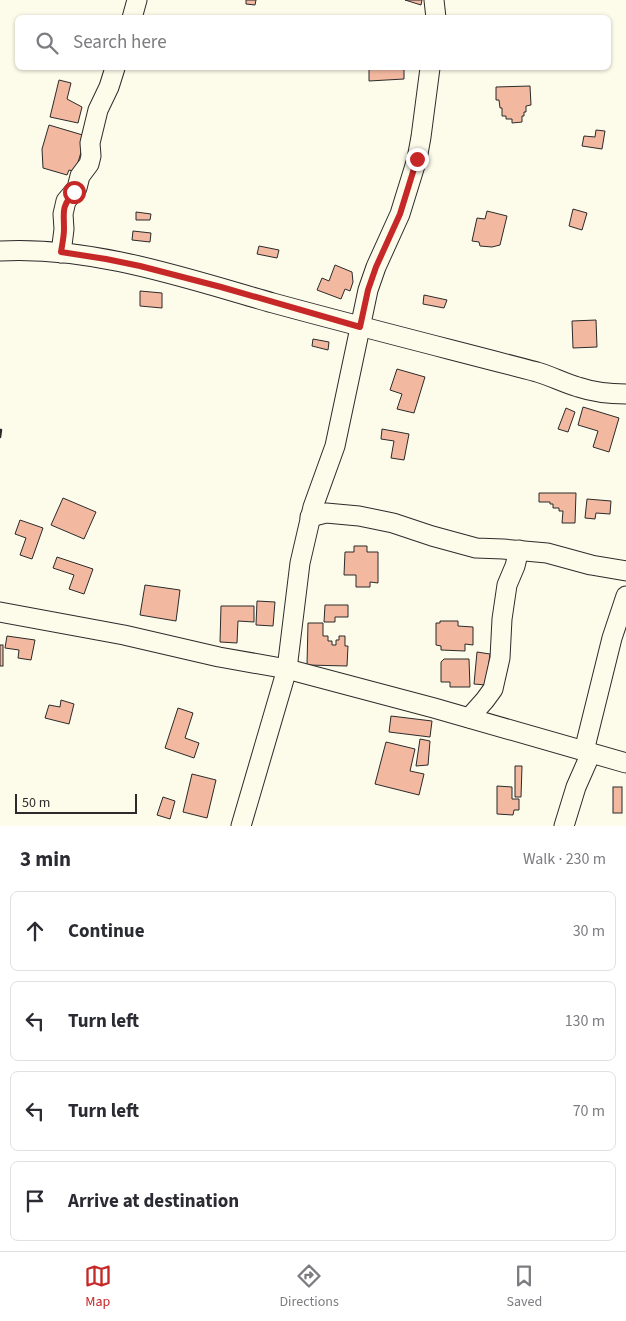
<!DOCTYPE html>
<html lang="en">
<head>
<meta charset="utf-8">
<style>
  body { margin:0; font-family:"Source Sans 3",sans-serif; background:#f2f2f3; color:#2b2b33 }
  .scale { position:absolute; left:15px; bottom:12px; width:122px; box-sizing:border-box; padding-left:5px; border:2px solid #2b2b2b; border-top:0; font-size:14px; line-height:18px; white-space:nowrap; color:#2b2b2b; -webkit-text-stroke:4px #fdfbea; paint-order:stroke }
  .stop { position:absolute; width:15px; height:15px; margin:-11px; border:4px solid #c62828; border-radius:50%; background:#fff }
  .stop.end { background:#c62828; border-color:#fff; box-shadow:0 1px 5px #0008 }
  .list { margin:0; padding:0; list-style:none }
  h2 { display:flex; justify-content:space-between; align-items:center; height:65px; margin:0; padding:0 20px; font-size:21px }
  h2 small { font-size:16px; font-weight:400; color:#7c7c81 }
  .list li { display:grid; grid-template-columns:32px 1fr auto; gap:15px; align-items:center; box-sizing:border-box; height:80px; margin:0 10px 10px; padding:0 10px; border:1px solid #e1e1e2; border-radius:8px }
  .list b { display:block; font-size:19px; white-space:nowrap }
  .list em { font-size:16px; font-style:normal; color:#7c7c81 }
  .icon { flex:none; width:28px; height:28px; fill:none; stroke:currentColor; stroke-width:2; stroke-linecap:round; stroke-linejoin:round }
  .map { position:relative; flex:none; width:626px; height:826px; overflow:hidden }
  .search { position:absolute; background:#fff; box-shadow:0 1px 4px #0004; left:15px; right:15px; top:15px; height:55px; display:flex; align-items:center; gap:12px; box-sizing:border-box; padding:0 18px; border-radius:8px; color:#7c7c81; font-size:19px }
  .sheet { height:425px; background:#fff }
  nav { display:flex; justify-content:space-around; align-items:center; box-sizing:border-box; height:70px; border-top:1px solid #e1e1e2; background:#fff; font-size:14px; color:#7c7c81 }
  nav a { display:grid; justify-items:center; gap:2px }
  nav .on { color:#c62828 }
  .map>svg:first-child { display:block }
  .building { fill:#f2b8a0; stroke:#2b2b2b }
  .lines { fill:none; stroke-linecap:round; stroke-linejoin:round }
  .minor-casing { stroke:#2b2b2b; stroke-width:21 }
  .minor { stroke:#fdfbea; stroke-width:19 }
  .wall { stroke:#2b2b2b; stroke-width:2.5 }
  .route { stroke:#c62828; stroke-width:6 }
</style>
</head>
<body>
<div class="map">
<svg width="626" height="826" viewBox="0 0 626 826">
  <rect width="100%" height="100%" fill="#fdfbea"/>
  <!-- building -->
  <g class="building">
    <polygon points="246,0 256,0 255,5 246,4"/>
    <polygon points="405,0 422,0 421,5"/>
    <polygon points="369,68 404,68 404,79 369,81"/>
    <polygon points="59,80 71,83 67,99 82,107 78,123 50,117"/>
    <polygon points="530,86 531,105 526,106 526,112 524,112 524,116 522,116 522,122 512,123 512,119 506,119 506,116 502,116 502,108 500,108 499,100 496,100 496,87"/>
    <polygon points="49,125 86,136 75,172 69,170 67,175 43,168 42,149"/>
    <polygon points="596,130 605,131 602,149 582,146 584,136 595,137"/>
    <polygon points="573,209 587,213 582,230 569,226"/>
    <polygon points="487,211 507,216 500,245 492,247 480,246 479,242 472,241 477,218 485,219"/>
    <polygon points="136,212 151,214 150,220 136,220"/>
    <polygon points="133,231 151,233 150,242 132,240"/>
    <polygon points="259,246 279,250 277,258 257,254"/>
    <polygon points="335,265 352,272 353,282 350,291 345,289 341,299 317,290 322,278 329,281"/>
    <polygon points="140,291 162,293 162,308 140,306"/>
    <polygon points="424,295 447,300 444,308 423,304"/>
    <polygon points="596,320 597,347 573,348 572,321"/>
    <polygon points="313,339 329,342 328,350 312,346"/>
    <polygon points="397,369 425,377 414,413 397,409 402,394 390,390"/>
    <polygon points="583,407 619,418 609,452 593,447 598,431 578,425"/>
    <polygon points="566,408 575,412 568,432 558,429"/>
    <polygon points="382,429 409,434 404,460 391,458 394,441 381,439"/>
    <polygon points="539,493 576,493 575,523 562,523 563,511 559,511 559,508 553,508 553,504 550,504 550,502 539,502"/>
    <polygon points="63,498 96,512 84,539 51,525"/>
    <polygon points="587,499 611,501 610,514 596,513 595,519 585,518"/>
    <polygon points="20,520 43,528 32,559 20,555 26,538 15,534"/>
    <polygon points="354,546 367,546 367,552 378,552 378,583 370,582 370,587 356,587 356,575 344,575 345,552 354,552"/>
    <polygon points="57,557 93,569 84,594 69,589 74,575 53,568"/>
    <polygon points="145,585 180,590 176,621 140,615"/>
    <polygon points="257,601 275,602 273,626 256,625"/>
    <polygon points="325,605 348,605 348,617 335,617 335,622 324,622"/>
    <polygon points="221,606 254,606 254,622 238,621 237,643 220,642"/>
    <polygon points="440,621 458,621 458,626 473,627 473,645 465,644 465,651 441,650 441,646 436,645 436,623 440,623"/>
    <polygon points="308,623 323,623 323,636 328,636 328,641 332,641 332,645 336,645 336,640 339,640 339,636 345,636 345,646 348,646 347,666 307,665"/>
    <polygon points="7,636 35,640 31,660 18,658 19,650 5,648"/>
    <rect x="0" y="645" width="3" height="21"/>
    <polygon points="477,652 490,654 486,685 474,684"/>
    <polygon points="444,659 469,659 470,687 450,687 450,682 441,682 441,662"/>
    <polygon points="61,700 74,704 69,724 45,718 49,705 60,707"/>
    <polygon points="178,708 193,713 185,738 199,743 194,758 165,748"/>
    <polygon points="391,716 432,721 430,737 389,732"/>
    <polygon points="420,739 430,741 428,765 416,766"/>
    <polygon points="386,742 415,749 410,771 424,774 419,795 375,784"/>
    <polygon points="515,766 522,766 521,797 515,797"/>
    <polygon points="192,774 216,780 207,818 183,812"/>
    <polygon points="497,786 512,787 512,799 519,799 519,810 514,810 513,815 497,814"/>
    <rect x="613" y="787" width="9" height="26"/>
    <polygon points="163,797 175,801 170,819 157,815"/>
  </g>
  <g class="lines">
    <!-- minor casing -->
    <g class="minor-casing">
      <g id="minor">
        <polyline points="434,0 436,18"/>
        <polyline points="132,18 137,0"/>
        <path d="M0 251C93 246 185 278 273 303 361 327 449 349 537 372 551 376 564 383 578 387 593 392 611 394 626 394"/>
        <polyline points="61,253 64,229 63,214 66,201 77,188 80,176 89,164 91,156 90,143 98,110 109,87 115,68"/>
        <polyline points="310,517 326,513 359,516 393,523 432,536 476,548 503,549 547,553 591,565 626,571"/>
        <polyline points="0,612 124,635 219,657 287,669 434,708 626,763"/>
        <polyline points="469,718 485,700 493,689 500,658 502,619 507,585 515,566 519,550"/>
        <polyline points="584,751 612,638 626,596"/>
        <polyline points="241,826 287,669 300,563 313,507 335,446 368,290 376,267 400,214 417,159 421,137 430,68"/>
        <polyline points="564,826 576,787 591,753"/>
      </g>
    </g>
    <!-- minor -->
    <use href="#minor" class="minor"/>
    <!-- wall -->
    <polyline class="wall" points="0,430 1,430 0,437"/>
  </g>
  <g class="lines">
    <!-- route -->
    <path class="route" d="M74 192C61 208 64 210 64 229 64 237 62 245 61 252L106 259 140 266 221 287 360 327 368 290 376 267 400 214 417 159"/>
  </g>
</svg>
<div class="scale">50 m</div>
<div class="stop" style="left:74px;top:192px"></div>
<div class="stop end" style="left:417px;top:159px"></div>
<div class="search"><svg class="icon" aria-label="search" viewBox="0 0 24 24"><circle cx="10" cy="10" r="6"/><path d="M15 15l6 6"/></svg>Search here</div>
</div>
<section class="sheet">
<h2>3 min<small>Walk · 230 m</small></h2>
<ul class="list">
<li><svg class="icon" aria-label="ahead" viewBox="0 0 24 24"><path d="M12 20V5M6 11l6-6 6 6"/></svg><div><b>Continue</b></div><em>30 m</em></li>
<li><svg class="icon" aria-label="left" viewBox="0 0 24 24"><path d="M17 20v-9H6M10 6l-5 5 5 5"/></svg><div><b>Turn left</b></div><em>130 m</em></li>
<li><svg class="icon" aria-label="left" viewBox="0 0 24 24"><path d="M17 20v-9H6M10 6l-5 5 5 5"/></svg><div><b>Turn left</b></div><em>70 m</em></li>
<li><svg class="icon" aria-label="arrive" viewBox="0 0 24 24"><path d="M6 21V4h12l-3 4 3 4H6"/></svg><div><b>Arrive at destination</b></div></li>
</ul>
</section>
<nav>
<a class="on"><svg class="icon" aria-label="map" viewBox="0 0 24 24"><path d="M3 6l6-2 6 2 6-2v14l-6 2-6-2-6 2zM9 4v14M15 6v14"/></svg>Map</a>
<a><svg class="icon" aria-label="directions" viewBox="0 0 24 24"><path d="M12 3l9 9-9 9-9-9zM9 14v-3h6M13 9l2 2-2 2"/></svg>Directions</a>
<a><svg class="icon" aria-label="saved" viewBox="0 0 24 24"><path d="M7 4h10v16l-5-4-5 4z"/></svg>Saved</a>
</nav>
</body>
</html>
